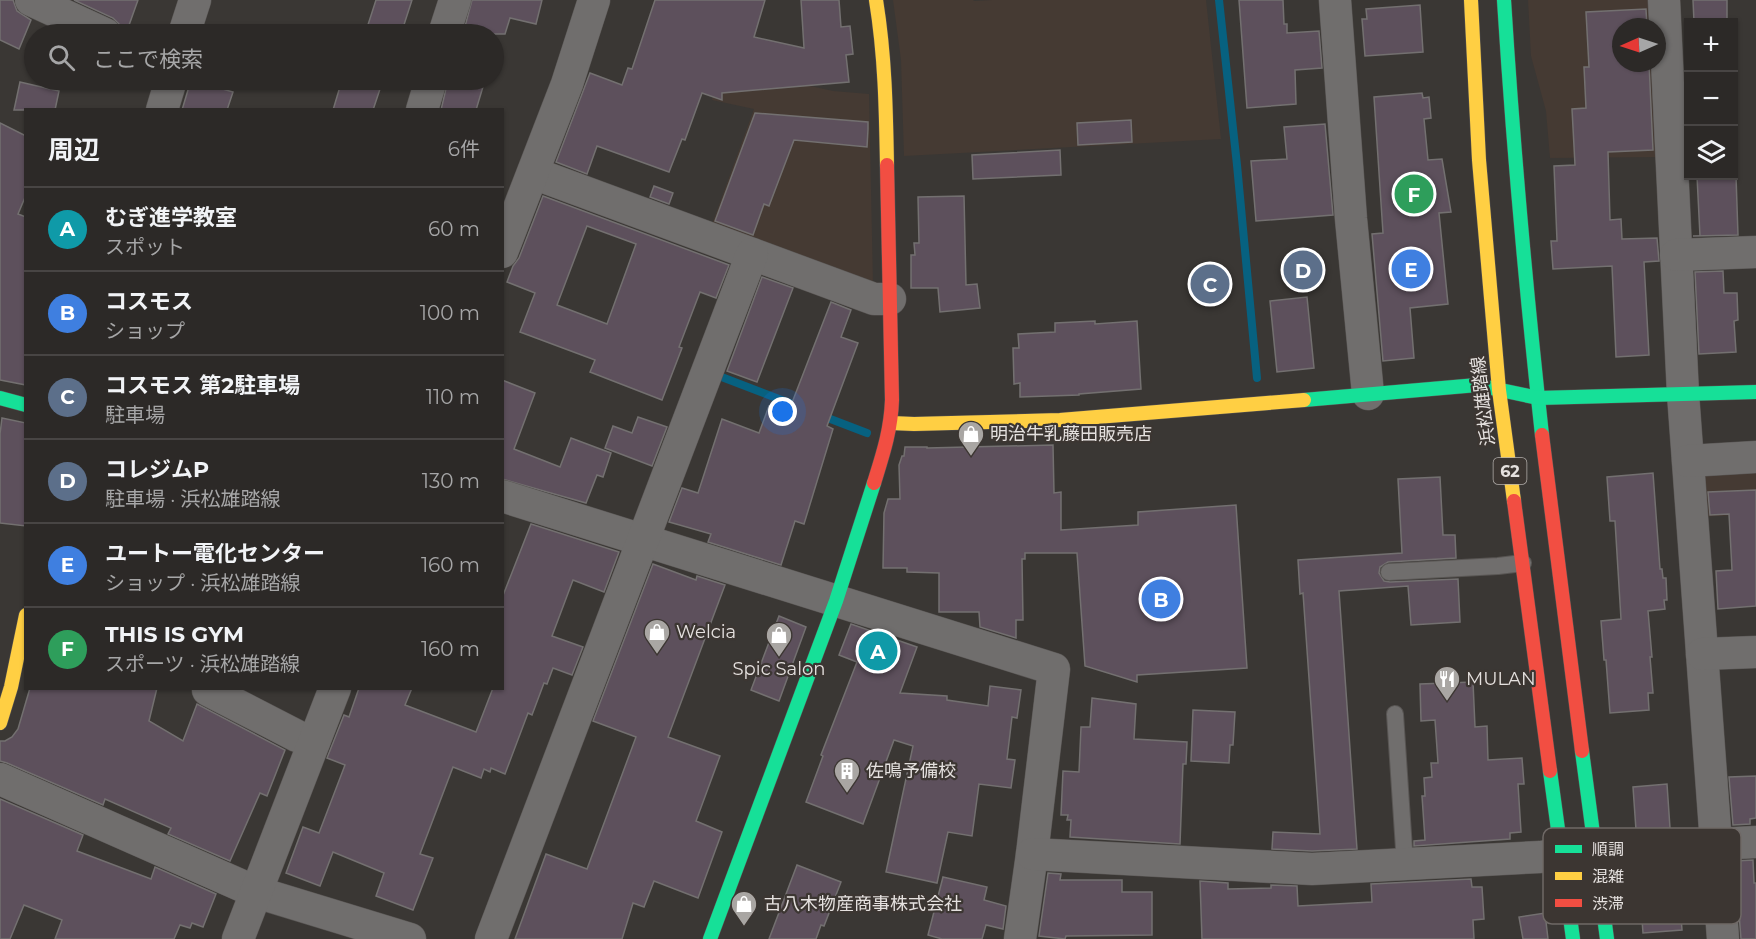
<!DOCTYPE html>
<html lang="ja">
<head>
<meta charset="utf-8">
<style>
  body { margin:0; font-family:Montserrat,"Noto Sans JP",sans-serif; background:#34312f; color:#f1f3f6 }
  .controls { position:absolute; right:18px; top:18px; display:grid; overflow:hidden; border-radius:0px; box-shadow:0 2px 4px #0004 }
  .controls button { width:54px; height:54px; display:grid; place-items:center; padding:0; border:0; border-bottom:2px solid #484544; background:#2c2927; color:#f1f3f6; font:30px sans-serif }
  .compass { position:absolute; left:1612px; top:18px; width:54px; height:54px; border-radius:50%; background:#2c2927; box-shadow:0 2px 4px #0004; rotate:267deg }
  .you { position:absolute; left:783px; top:412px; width:21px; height:21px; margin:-15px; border:4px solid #fff; border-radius:50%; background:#1a73e8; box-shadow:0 0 0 9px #1a73e833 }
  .badge { display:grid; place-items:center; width:39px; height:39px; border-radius:50%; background:#d93025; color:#fff; font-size:20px; font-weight:700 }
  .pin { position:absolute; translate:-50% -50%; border:3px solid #fff; box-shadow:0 2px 6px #0006 }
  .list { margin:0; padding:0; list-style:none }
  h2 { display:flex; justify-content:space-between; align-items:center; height:78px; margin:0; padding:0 24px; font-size:26px }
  h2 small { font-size:20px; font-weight:400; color:#a6a6a7 }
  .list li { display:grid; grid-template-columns:39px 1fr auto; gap:18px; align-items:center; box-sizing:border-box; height:84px; padding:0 24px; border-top:2px solid #484544 }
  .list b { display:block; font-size:22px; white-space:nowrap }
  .list p { margin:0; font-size:20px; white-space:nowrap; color:#a6a6a7 }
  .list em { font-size:20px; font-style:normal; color:#a6a6a7 }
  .icon { flex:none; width:33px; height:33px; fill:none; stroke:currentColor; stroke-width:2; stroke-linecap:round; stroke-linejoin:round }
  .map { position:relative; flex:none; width:1756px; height:939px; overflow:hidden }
  .search { position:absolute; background:#2c2927; box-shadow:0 2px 4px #0004; left:24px; top:24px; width:480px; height:66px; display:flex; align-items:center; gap:15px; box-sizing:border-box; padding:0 21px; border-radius:33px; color:#a6a6a7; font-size:22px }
  .panel { position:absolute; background:#2c2927; box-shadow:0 2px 4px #0004; left:24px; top:108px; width:480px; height:582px; border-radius:0px }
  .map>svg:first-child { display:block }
  .built { fill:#453a33 }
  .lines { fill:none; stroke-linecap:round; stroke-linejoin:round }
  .stream { stroke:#076180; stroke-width:8 }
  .building { fill:#5d505c; stroke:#737070; stroke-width:1.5; fill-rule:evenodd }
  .lane-casing { stroke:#585553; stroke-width:18 }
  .street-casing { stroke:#585553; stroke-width:33 }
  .fast-casing { stroke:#585553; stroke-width:15 }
  .slow-casing { stroke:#585553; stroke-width:15 }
  .jam-casing { stroke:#585553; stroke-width:15 }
  .lane { stroke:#706e6d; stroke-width:16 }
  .street { stroke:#706e6d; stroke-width:32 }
  .fast { stroke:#16e098; stroke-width:14 }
  .slow { stroke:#ffcf43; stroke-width:14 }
  .jam { stroke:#f24e42; stroke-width:14 }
  .labels { text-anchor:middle; stroke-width:4.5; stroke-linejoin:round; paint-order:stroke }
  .shield { fill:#3c3632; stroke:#b2aeab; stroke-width:1.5 }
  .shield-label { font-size:16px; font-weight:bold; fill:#e5e1df }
  .street-label { font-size:18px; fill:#e5e1df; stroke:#3c3632 }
  .poi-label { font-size:18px; fill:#e5e1df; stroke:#3c3632; text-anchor:start }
  .key { fill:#3c3632; stroke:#6f6966; stroke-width:1.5 }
  .key-label { font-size:16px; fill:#e5e1df }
</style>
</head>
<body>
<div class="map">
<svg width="1756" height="939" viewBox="0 0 1756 939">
  <rect width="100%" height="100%" fill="#3a3734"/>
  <!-- built -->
  <g class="built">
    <polygon points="893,0 973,0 974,1 992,0 1206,0 1221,139 904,156 901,60"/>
    <polygon points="1528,0 1654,0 1656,27 1621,27 1621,63 1657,63 1662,157 1550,158 1546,111 1531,56"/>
    <polygon points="720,66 833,91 869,94 873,284 710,230 754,109 712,100"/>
    <polygon points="1756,463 1756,514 1701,517 1696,466"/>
  </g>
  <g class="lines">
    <!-- stream -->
    <g class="stream">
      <polyline points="1219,0 1237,165 1257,378"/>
      <polyline points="719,376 800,407"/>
      <polyline points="820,415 867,433"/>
    </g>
  </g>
  <!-- building -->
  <g class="building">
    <polygon points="0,0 13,0 17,11 31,20 19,49 0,40"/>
    <polygon points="74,0 138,0 128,28 120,25 113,18"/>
    <polygon points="376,0 412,0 401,34 365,34"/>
    <polygon points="472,0 542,0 536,24 510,18 505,34 463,34"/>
    <polygon points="655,0 765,0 754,37 804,48 801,0 839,0 841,27 850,26 853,54 846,55 849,82 722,93 722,100 702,93 685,140 682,139 669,172 597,146 587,174 556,162 590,73 622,85 628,68 632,69"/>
    <polygon points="1239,0 1283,0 1284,24 1287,24 1287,33 1319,31 1322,68 1295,70 1296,104 1247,108"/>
    <polygon points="1693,0 1727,0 1727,22 1694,22"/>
    <polygon points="1420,5 1423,52 1365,56 1362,19 1367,19 1366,9"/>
    <polygon points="1646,9 1647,27 1621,27 1621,63 1649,63 1653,150 1608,152 1610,220 1621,219 1622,239 1657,238 1659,261 1644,262 1649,355 1616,357 1612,266 1553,269 1551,241 1557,241 1554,166 1575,165 1572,109 1586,108 1584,67 1589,67 1586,12"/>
    <polygon points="191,80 233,92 227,110 182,110"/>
    <polygon points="342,80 383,80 373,110 333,110"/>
    <polygon points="448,80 485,80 476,110 441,110"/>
    <polygon points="20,82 59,91 55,110 14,110"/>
    <polygon points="1422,93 1423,98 1429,97 1431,118 1424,119 1428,160 1442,159 1451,212 1439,213 1448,304 1410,308 1414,358 1383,361 1372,234 1383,233 1374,97"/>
    <polygon points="755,113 868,122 868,129 867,147 794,140 769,206 764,204 753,235 715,221"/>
    <polygon points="1131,120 1132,142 1078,145 1077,123"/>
    <polygon points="0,123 26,136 26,195 18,214 26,217 26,385 0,380"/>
    <polygon points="1325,124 1333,215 1256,221 1251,161 1287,159 1284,127"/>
    <polygon points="1060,150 1061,175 973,179 972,155"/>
    <polygon points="1697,176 1736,176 1738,235 1693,236 1700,236"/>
    <polygon points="654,186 673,193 669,204 650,197"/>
    <path d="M543 196 729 265 716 298 700 292 679 347 682 348 662 400 590 372 595 360 520 332 535 293 507 282 513 266 519 258ZM587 226 636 244 607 324 557 305Z"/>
    <polygon points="964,196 966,285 977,284 980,308 940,312 938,288 911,288 911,255 915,255 914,243 919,243 918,197"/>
    <polygon points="1723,271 1724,293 1737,293 1738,320 1734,321 1736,352 1699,354 1695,272"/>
    <polygon points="762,277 793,288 757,382 727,371"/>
    <polygon points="1307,297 1314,368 1277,372 1270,301"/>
    <polygon points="831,302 851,310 841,337 858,343 827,426 833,429 804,524 795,521 781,565 708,542 711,534 669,522 682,488 698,493 722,419 759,433 769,406 788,413"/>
    <polygon points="1095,321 1095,324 1137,321 1141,389 1079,394 1079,395 1020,397 1020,383 1014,384 1013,348 1019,348 1018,334 1055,332 1055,323"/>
    <polygon points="502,380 535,393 514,449 560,467 571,438 611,453 603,477 597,475 586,503 502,479"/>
    <polygon points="638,417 667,427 652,466 605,448 613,426 632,433"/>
    <polygon points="2,418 26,423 26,526 0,523 0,434"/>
    <polygon points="1053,445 1054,493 1061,492 1061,530 1138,525 1138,512 1236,505 1247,668 1137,675 1137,682 1085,666 1077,553 1025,553 1025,559 1022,559 1023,620 1016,620 1016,638 980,627 979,612 939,612 939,573 907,572 907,568 883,568 884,513 888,499 900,499 899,465 902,456 904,456 905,447 927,447 927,448"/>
    <polygon points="1653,473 1660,569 1662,569 1663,578 1666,578 1667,600 1664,600 1665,609 1648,611 1652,657 1650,657 1653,693 1648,693 1649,710 1610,713 1606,660 1604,660 1601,621 1621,619 1615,521 1610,521 1607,477"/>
    <polygon points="1440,477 1443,535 1455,535 1456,558 1388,562 1380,567 1379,573 1384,581 1390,582 1458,579 1460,622 1411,625 1408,586 1339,591 1357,849 1312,851 1272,849 1273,832 1320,834 1303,593 1300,594 1298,560 1402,553 1398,479"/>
    <polygon points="1756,490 1756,606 1718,609 1716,571 1732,570 1729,514 1710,515 1708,492"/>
    <polygon points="531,524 619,552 604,592 573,580 552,636 583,647 572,675 553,668 547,684 544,683 532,715 528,713 505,774 491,768 490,772 484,769 481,778 453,767 420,854 433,858 413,910 376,896 384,873 333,852 320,886 286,873 303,827 319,833 345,765 327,758 344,715 349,717 359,688 412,688 405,705 476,732 493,688 502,688 502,598"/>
    <polygon points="653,564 696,580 697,576 725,585 668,737 720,756 696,821 722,832 698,898 654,881 644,907 633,903 622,939 515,939 546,854 587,869 636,737 593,721"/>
    <polygon points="779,616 806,627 779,701 751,690"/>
    <polygon points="851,624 917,647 900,693 947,696 947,700 988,706 990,686 1021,690 1017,718 1012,717 1007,759 1015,760 1011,788 979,784 972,836 948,832 937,883 886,872 913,746 894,740 863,824 806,802 823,756 821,755 857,662 839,655"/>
    <polygon points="1473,682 1475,727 1487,726 1488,760 1522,758 1524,784 1518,784 1521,832 1510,833 1510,839 1414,846 1414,841 1425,840 1422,796 1425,796 1424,778 1432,777 1431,763 1438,763 1435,720 1421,721 1420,684"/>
    <polygon points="30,688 157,688 149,721 183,741 197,704 285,750 267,796 260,793 230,861 168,834 171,828 105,799 103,805 7,763 0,761 0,741 5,741 12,737 18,729"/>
    <polygon points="1092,698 1136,704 1134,739 1187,742 1186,764 1183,764 1180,844 1070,837 1071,820 1067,820 1068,815 1061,815 1063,771 1079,772 1081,727 1090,727"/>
    <polygon points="1193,710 1235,712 1233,745 1230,745 1229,763 1191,761"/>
    <polygon points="1756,776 1756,818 1750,819 1750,824 1733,825 1729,777"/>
    <polygon points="1667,784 1670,828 1636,830 1633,787"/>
    <polygon points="0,799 83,835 77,851 151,879 155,867 216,894 203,927 192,923 190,928 180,925 174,939 55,939 62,920 24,905 10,939 0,939"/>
    <polygon points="1753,860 1754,883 1756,883 1756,939 1741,939 1735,861"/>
    <polygon points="1672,864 1672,871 1686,870 1689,902 1680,903 1682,930 1643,933 1638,866"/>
    <polygon points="797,865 841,882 824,926 821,925 816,939 769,939"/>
    <polygon points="1048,873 1061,874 1060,880 1122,880 1122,892 1152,892 1152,935 1066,936 1065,939 1039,936"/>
    <polygon points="943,877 987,887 984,900 1006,906 1003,929 986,925 982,939 942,939 928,935"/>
    <polygon points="1471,879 1472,887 1482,887 1484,919 1473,920 1474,939 1202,939 1200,881 1228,883 1228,889 1271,888 1271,885 1297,886 1298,906 1372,902 1371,884"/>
    <polygon points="1545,913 1548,939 1523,939 1519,917"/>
  </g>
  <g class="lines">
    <!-- lane casing -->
    <g class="lane-casing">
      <g id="lane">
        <polyline points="1389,572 1498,566 1523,563"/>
        <polyline points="1395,714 1405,864"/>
      </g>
    </g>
    <!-- street casing -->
    <g class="street-casing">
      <g id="street">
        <polyline points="31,0 105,34"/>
        <polyline points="1335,0 1351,219 1368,394"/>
        <polyline points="1664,0 1683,394 1723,939"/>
        <polyline points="184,34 195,0"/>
        <polyline points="444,34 455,0"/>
        <polyline points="162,110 171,80"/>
        <polyline points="422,110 431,80"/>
        <polyline points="533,173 874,299 890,299"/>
        <polyline points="502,252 567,84 594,0"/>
        <polyline points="1676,255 1756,252"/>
        <polyline points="1688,461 1756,457"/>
        <polyline points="502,496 1054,669 1032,854 1020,939"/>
        <polyline points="1702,654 1756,652"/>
        <polyline points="208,690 297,736 314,742"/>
        <polyline points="0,779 256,892 410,939"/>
        <polyline points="1596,852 1622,849 1756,842"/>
        <polyline points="1032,854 1312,869 1540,857 1562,854"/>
        <polyline points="238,939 335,688"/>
        <polyline points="491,939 752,254"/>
      </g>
    </g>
    <!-- fast casing -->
    <g class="fast-casing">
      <g id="fast">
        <path d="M1504 0C1513 145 1526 290 1542 435"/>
        <polyline points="0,398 26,405"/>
        <polyline points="1304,400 1477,385 1538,398 1756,392"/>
        <polyline points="1582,751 1607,939"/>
        <polyline points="1550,771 1573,939"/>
        <polyline points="710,939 836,601 874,483"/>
      </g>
    </g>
    <!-- slow casing -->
    <g class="slow-casing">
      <g id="slow">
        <path d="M876 0C885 55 886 109 887 165"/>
        <polyline points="1471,0 1479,160 1499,390 1514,501"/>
        <polyline points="891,423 914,424 1060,420 1304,400"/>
        <polyline points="0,723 11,687 26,615"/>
      </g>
    </g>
    <!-- jam casing -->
    <g class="jam-casing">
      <g id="jam">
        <polyline points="1542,435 1582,751"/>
        <path d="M874 483C883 454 891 430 892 400L887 165"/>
        <polyline points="1514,501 1550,771"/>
      </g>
    </g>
    <!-- lane -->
    <use href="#lane" class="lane"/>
    <!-- street -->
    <use href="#street" class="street"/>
    <!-- fast -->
    <use href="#fast" class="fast"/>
    <!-- slow -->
    <use href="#slow" class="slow"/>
    <!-- jam -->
    <use href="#jam" class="jam"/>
  </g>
  <!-- icons -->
  <defs>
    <g id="shop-pin" transform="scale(1.35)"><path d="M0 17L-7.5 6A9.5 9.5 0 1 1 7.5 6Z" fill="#a9a6a3" stroke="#3c3632"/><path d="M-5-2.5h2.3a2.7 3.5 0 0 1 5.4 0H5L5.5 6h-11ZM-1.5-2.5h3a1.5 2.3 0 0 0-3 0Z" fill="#fff"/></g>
    <g id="restaurant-pin" transform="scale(1.35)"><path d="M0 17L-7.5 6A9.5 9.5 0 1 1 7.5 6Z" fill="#a9a6a3" stroke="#3c3632"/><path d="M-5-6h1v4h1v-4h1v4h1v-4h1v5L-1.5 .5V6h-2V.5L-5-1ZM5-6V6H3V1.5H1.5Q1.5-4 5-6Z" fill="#fff"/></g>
    <g id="building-pin" transform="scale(1.35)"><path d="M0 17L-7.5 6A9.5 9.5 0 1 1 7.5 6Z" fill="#a9a6a3" stroke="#3c3632"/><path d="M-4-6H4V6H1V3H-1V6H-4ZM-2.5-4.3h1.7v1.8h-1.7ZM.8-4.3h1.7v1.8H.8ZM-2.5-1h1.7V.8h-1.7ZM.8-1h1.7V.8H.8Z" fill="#fff"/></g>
  </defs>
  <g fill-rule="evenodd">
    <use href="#shop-pin" x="971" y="434"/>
    <use href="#shop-pin" x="657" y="632"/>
    <use href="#shop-pin" x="779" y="635"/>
    <use href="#restaurant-pin" x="1447" y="679"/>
    <use href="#building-pin" x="847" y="771"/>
    <use href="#shop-pin" x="744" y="904"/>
  </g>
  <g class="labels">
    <!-- shield labels -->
    <rect class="shield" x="1493.5" y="458" width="33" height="26" rx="4.5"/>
    <g class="shield-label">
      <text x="1510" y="477">62</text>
    </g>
    <!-- street labels -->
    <g class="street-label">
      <text transform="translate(1483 401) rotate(-97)" y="6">浜松雄踏線</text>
    </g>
    <!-- poi labels -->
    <g class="poi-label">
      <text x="990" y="440">明治牛乳藤田販売店</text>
      <text x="676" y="638">Welcia</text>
      <text x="779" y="675" text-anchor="middle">Spic Salon</text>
      <text x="1466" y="685">MULAN</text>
      <text x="866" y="777">佐鳴予備校</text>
      <text x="764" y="910">古八木物産商事株式会社</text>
    </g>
  </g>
  <!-- legend -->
  <rect x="1543" y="828" width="198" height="96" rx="9" class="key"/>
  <rect x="1555" y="845" width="27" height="8" fill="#16e098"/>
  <rect x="1555" y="872" width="27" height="8" fill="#ffcf43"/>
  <rect x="1555" y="899" width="27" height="8" fill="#f24e42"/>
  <g class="key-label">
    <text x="1592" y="855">順調</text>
    <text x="1592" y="882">混雑</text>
    <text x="1592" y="909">渋滞</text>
  </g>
</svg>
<div class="controls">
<button>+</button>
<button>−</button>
<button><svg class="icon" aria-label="layers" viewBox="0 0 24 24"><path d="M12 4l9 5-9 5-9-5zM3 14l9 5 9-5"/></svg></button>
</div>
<svg class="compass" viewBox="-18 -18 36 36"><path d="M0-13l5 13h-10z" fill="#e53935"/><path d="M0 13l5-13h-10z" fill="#a6a6a7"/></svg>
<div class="you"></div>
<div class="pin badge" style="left:878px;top:651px;background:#0f9aa8">A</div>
<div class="pin badge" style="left:1161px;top:599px;background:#3f7fe0">B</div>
<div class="pin badge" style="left:1210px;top:284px;background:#5c6f8a">C</div>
<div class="pin badge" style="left:1303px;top:270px;background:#5c6f8a">D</div>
<div class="pin badge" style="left:1411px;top:269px;background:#3f7fe0">E</div>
<div class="pin badge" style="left:1414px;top:194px;background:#2e9e5b">F</div>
<div class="search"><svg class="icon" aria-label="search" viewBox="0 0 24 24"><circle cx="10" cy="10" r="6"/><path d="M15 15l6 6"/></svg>ここで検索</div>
<section class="panel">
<h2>周辺<small>6件</small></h2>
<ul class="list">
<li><span class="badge" style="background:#0f9aa8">A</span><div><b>むぎ進学教室</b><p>スポット</p></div><em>60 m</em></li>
<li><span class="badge" style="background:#3f7fe0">B</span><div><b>コスモス</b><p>ショップ</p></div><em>100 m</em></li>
<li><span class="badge" style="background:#5c6f8a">C</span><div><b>コスモス 第2駐車場</b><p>駐車場</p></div><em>110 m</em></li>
<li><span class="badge" style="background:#5c6f8a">D</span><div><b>コレジムP</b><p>駐車場 · 浜松雄踏線</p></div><em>130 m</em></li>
<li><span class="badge" style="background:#3f7fe0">E</span><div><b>ユートー電化センター</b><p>ショップ · 浜松雄踏線</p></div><em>160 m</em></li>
<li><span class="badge" style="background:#2e9e5b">F</span><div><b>THIS IS GYM</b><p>スポーツ · 浜松雄踏線</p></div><em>160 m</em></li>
</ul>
</section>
</div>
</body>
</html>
